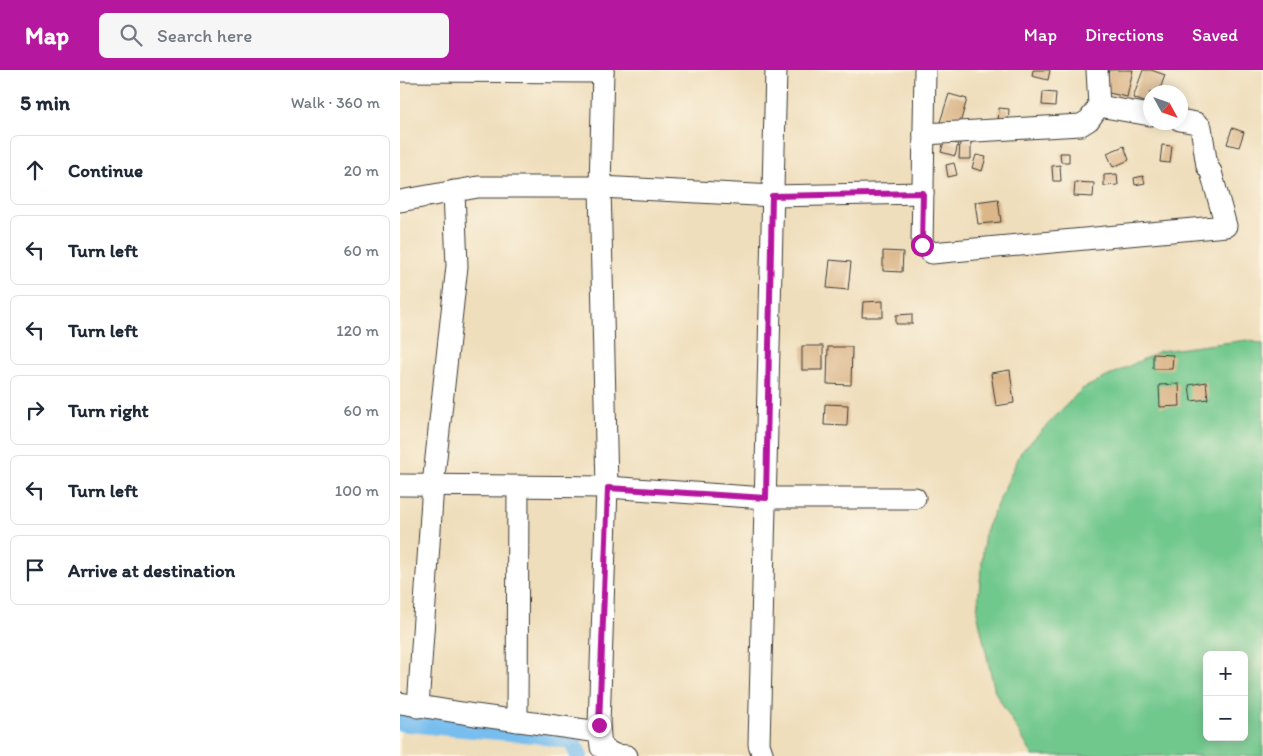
<!DOCTYPE html>
<html lang="en">
<head>
<meta charset="utf-8">
<style>
  body { margin:0; font-family:Itim,sans-serif; background:#f6f6f7; color:#1f2937 }
  .controls { position:absolute; right:15px; bottom:15px; display:grid; overflow:hidden; border-radius:8px; box-shadow:0 2px 12px #0003 }
  .controls button { width:45px; height:45px; display:grid; place-items:center; padding:0; border:0; border-bottom:1px solid #e0e1e3; background:#fff; color:#1f2937; font:25px sans-serif }
  .compass { position:absolute; left:743px; top:15px; width:45px; height:45px; border-radius:50%; background:#fff; box-shadow:0 2px 12px #0003; rotate:130deg }
  .stop { position:absolute; width:15px; height:15px; margin:-11px; border:4px solid #b5179e; border-radius:50%; background:#fff }
  .stop.end { background:#b5179e; border-color:#fff; box-shadow:0 1px 5px #0008 }
  .list { margin:0; padding:0; list-style:none }
  h2 { display:flex; justify-content:space-between; align-items:center; height:65px; margin:0; padding:0 20px; font-size:21px }
  h2 small { font-size:16px; font-weight:400; color:#747a83 }
  .list li { display:grid; grid-template-columns:32px 1fr auto; gap:15px; align-items:center; box-sizing:border-box; height:70px; margin:0 10px 10px; padding:0 10px; border:1px solid #e0e1e3; border-radius:8px }
  .list b { display:block; font-size:19px; white-space:nowrap }
  .list em { font-size:16px; font-style:normal; color:#747a83 }
  .icon { flex:none; width:28px; height:28px; fill:none; stroke:currentColor; stroke-width:2; stroke-linecap:round; stroke-linejoin:round }
  .map { position:relative; flex:none; width:863px; height:686px; overflow:hidden }
  header { display:flex; align-items:center; gap:30px; box-sizing:border-box; height:70px; padding:0 25px; background:#b5179e; color:#fff }
  header strong { font-size:24px }
  nav { display:flex; gap:28px; margin-inline-start:auto; font-size:18px }
  .search { width:350px; height:45px; background:#f6f6f7; display:flex; align-items:center; gap:12px; box-sizing:border-box; padding:0 18px; border-radius:8px; color:#747a83; font-size:19px }
  main { display:flex }
  aside { flex:1; background:#fff }
  .map>svg:first-child { display:block }
  .green { fill:#71c88d; stroke:#467254; fill-rule:evenodd }
  .lines { fill:none; stroke-linecap:round; stroke-linejoin:round }
  .canal { stroke:#77beef; stroke-width:18 }
  .building { fill:#dbb689 }
  .minor-casing { stroke:#3c3934; stroke-width:23 }
  .minor { stroke:#fff; stroke-width:21 }
  .route { stroke:#b5179e; stroke-width:6 }
</style>
</head>
<body>
<header>
<strong>Map</strong>
<div class="search"><svg class="icon" aria-label="search" viewBox="0 0 24 24"><circle cx="10" cy="10" r="6"/><path d="M15 15l6 6"/></svg>Search here</div>
<nav><a>Map</a><a>Directions</a><a>Saved</a></nav>
</header>
<main>
<aside>
<h2>5 min<small>Walk · 360 m</small></h2>
<ul class="list">
<li><svg class="icon" aria-label="ahead" viewBox="0 0 24 24"><path d="M12 20V5M6 11l6-6 6 6"/></svg><div><b>Continue</b></div><em>20 m</em></li>
<li><svg class="icon" aria-label="left" viewBox="0 0 24 24"><path d="M17 20v-9H6M10 6l-5 5 5 5"/></svg><div><b>Turn left</b></div><em>60 m</em></li>
<li><svg class="icon" aria-label="left" viewBox="0 0 24 24"><path d="M17 20v-9H6M10 6l-5 5 5 5"/></svg><div><b>Turn left</b></div><em>120 m</em></li>
<li><svg class="icon" aria-label="right" viewBox="0 0 24 24"><path d="M7 20v-9h11M14 6l5 5-5 5"/></svg><div><b>Turn right</b></div><em>60 m</em></li>
<li><svg class="icon" aria-label="left" viewBox="0 0 24 24"><path d="M17 20v-9H6M10 6l-5 5 5 5"/></svg><div><b>Turn left</b></div><em>100 m</em></li>
<li><svg class="icon" aria-label="arrive" viewBox="0 0 24 24"><path d="M6 21V4h12l-3 4 3 4H6"/></svg><div><b>Arrive at destination</b></div></li>
</ul>
</aside>
<div class="map">
<svg width="863" height="686" viewBox="0 0 863 686">
  <rect width="100%" height="100%" fill="#fcf5e5"/>
  <filter id="ink" filterUnits="userSpaceOnUse"><feTurbulence type="fractalNoise" baseFrequency=".02" numOctaves="2"/><feDisplacementMap in="SourceGraphic" scale="10" xChannelSelector="R" yChannelSelector="G"/><feConvolveMatrix kernelMatrix="1 2 1 2 8 2 1 2 1" color-interpolation-filters="sRGB"/></filter>
  <filter id="wash" filterUnits="userSpaceOnUse"><feTurbulence type="fractalNoise" baseFrequency=".0096" numOctaves="4" result="noise"/><feDisplacementMap in="SourceGraphic" scale="20" xChannelSelector="R" yChannelSelector="G"/><feGaussianBlur stdDeviation="1.12" result="paint"/><feColorMatrix in="noise" values="0 0 0 0 0 0 0 0 0 0 0 0 0 0 0 0 0 1.4 0 .05"/><feComposite in="paint" operator="in"/></filter>
  <g filter="url(#wash)">
    <rect width="100%" height="100%" fill="#efdebc"/>
    <!-- green -->
    <path class="green" d="M847 270 863 274V686H633L595 622 577 542 585 461 621 382 682 319 760 281ZM807 585H844V667H807Z"/>
    <g class="lines">
      <!-- canal -->
      <polyline class="canal" points="0,652 38,656 134,664 172,671 179,686"/>
    </g>
    <g id="blocks">
      <!-- building -->
      <g class="building">
        <polygon points="633,0 650,0 648,10 632,6"/>
        <polygon points="709,0 733,0 727,27 704,22"/>
        <polygon points="743,0 751,0 765,5 759,22 750,22 750,34 733,28"/>
        <polygon points="643,22 656,23 655,36 642,35"/>
        <polygon points="549,24 567,29 559,57 540,52"/>
        <polygon points="599,38 609,39 608,55 598,54"/>
        <polygon points="832,58 844,62 839,77 827,74"/>
        <polygon points="544,71 558,74 555,86 541,82"/>
        <polygon points="560,71 571,71 571,89 559,89"/>
        <polygon points="762,75 772,76 770,93 760,92"/>
        <polygon points="724,76 729,90 713,97 707,83"/>
        <polygon points="660,83 669,83 669,92 661,92"/>
        <polygon points="576,85 586,87 582,101 572,98"/>
        <polygon points="554,93 557,105 548,107 546,95"/>
        <polygon points="660,95 661,111 653,111 652,96"/>
        <polygon points="717,104 718,115 704,116 704,105"/>
        <polygon points="743,106 745,113 735,115 734,108"/>
        <polygon points="675,112 694,113 693,127 674,126"/>
        <polygon points="598,129 601,152 578,154 575,132"/>
        <polygon points="483,181 503,182 502,202 483,201"/>
        <polygon points="430,190 451,192 448,220 427,218"/>
        <polygon points="483,231 483,247 462,247 463,232"/>
        <polygon points="512,244 512,254 496,254 496,245"/>
        <rect x="402" y="276" width="21" height="24"/>
        <polygon points="428,277 452,277 451,315 427,314"/>
        <polygon points="753,284 773,285 772,299 753,299"/>
        <polygon points="610,300 614,333 596,336 591,303"/>
        <polygon points="806,312 808,329 791,331 789,315"/>
        <polygon points="779,314 780,336 760,337 759,315"/>
        <polygon points="425,334 448,335 447,356 424,355"/>
      </g>
    </g>
  </g>
  <g filter="url(#ink)">
    <use href="#blocks" fill-opacity="0" stroke="#3c3934" stroke-width="1"/>
    <g class="lines">
      <!-- minor casing -->
      <g class="minor-casing">
        <g id="minor">
          <polyline points="203,0 200,117 207,417 199,655 201,677 215,685 227,686"/>
          <polyline points="525,0 522,175 532,183 826,156 811,102 807,96 801,57 796,53 780,50"/>
          <polyline points="697,0 699,36 750,45"/>
          <polyline points="0,1 203,2"/>
          <polyline points="524,64 681,55 689,50 699,36"/>
          <polyline points="0,131 78,117 200,117 373,126 523,123"/>
          <polyline points="0,415 207,417 365,428 515,428"/>
          <polyline points="0,633 75,645 199,662"/>
          <polyline points="18,637 33,415 57,196 54,121"/>
          <polyline points="117,651 118,416"/>
          <polyline points="363,686 359,674 376,0"/>
        </g>
      </g>
      <!-- minor -->
      <use href="#minor" class="minor"/>
    </g>
  </g>
  <g class="lines" filter="url(#ink)">
    <!-- route -->
    <polyline class="route" points="199,655 208,418 366,428 372,126 523,123 522,175"/>
  </g>
</svg>
<div class="controls">
<button>+</button>
<button>−</button>
</div>
<svg class="compass" viewBox="-18 -18 36 36"><path d="M0-13l5 13h-10z" fill="#e53935"/><path d="M0 13l5-13h-10z" fill="#747a83"/></svg>
<div class="stop" style="left:522px;top:175px"></div>
<div class="stop end" style="left:199px;top:655px"></div>
</div>
</main>
</body>
</html>
